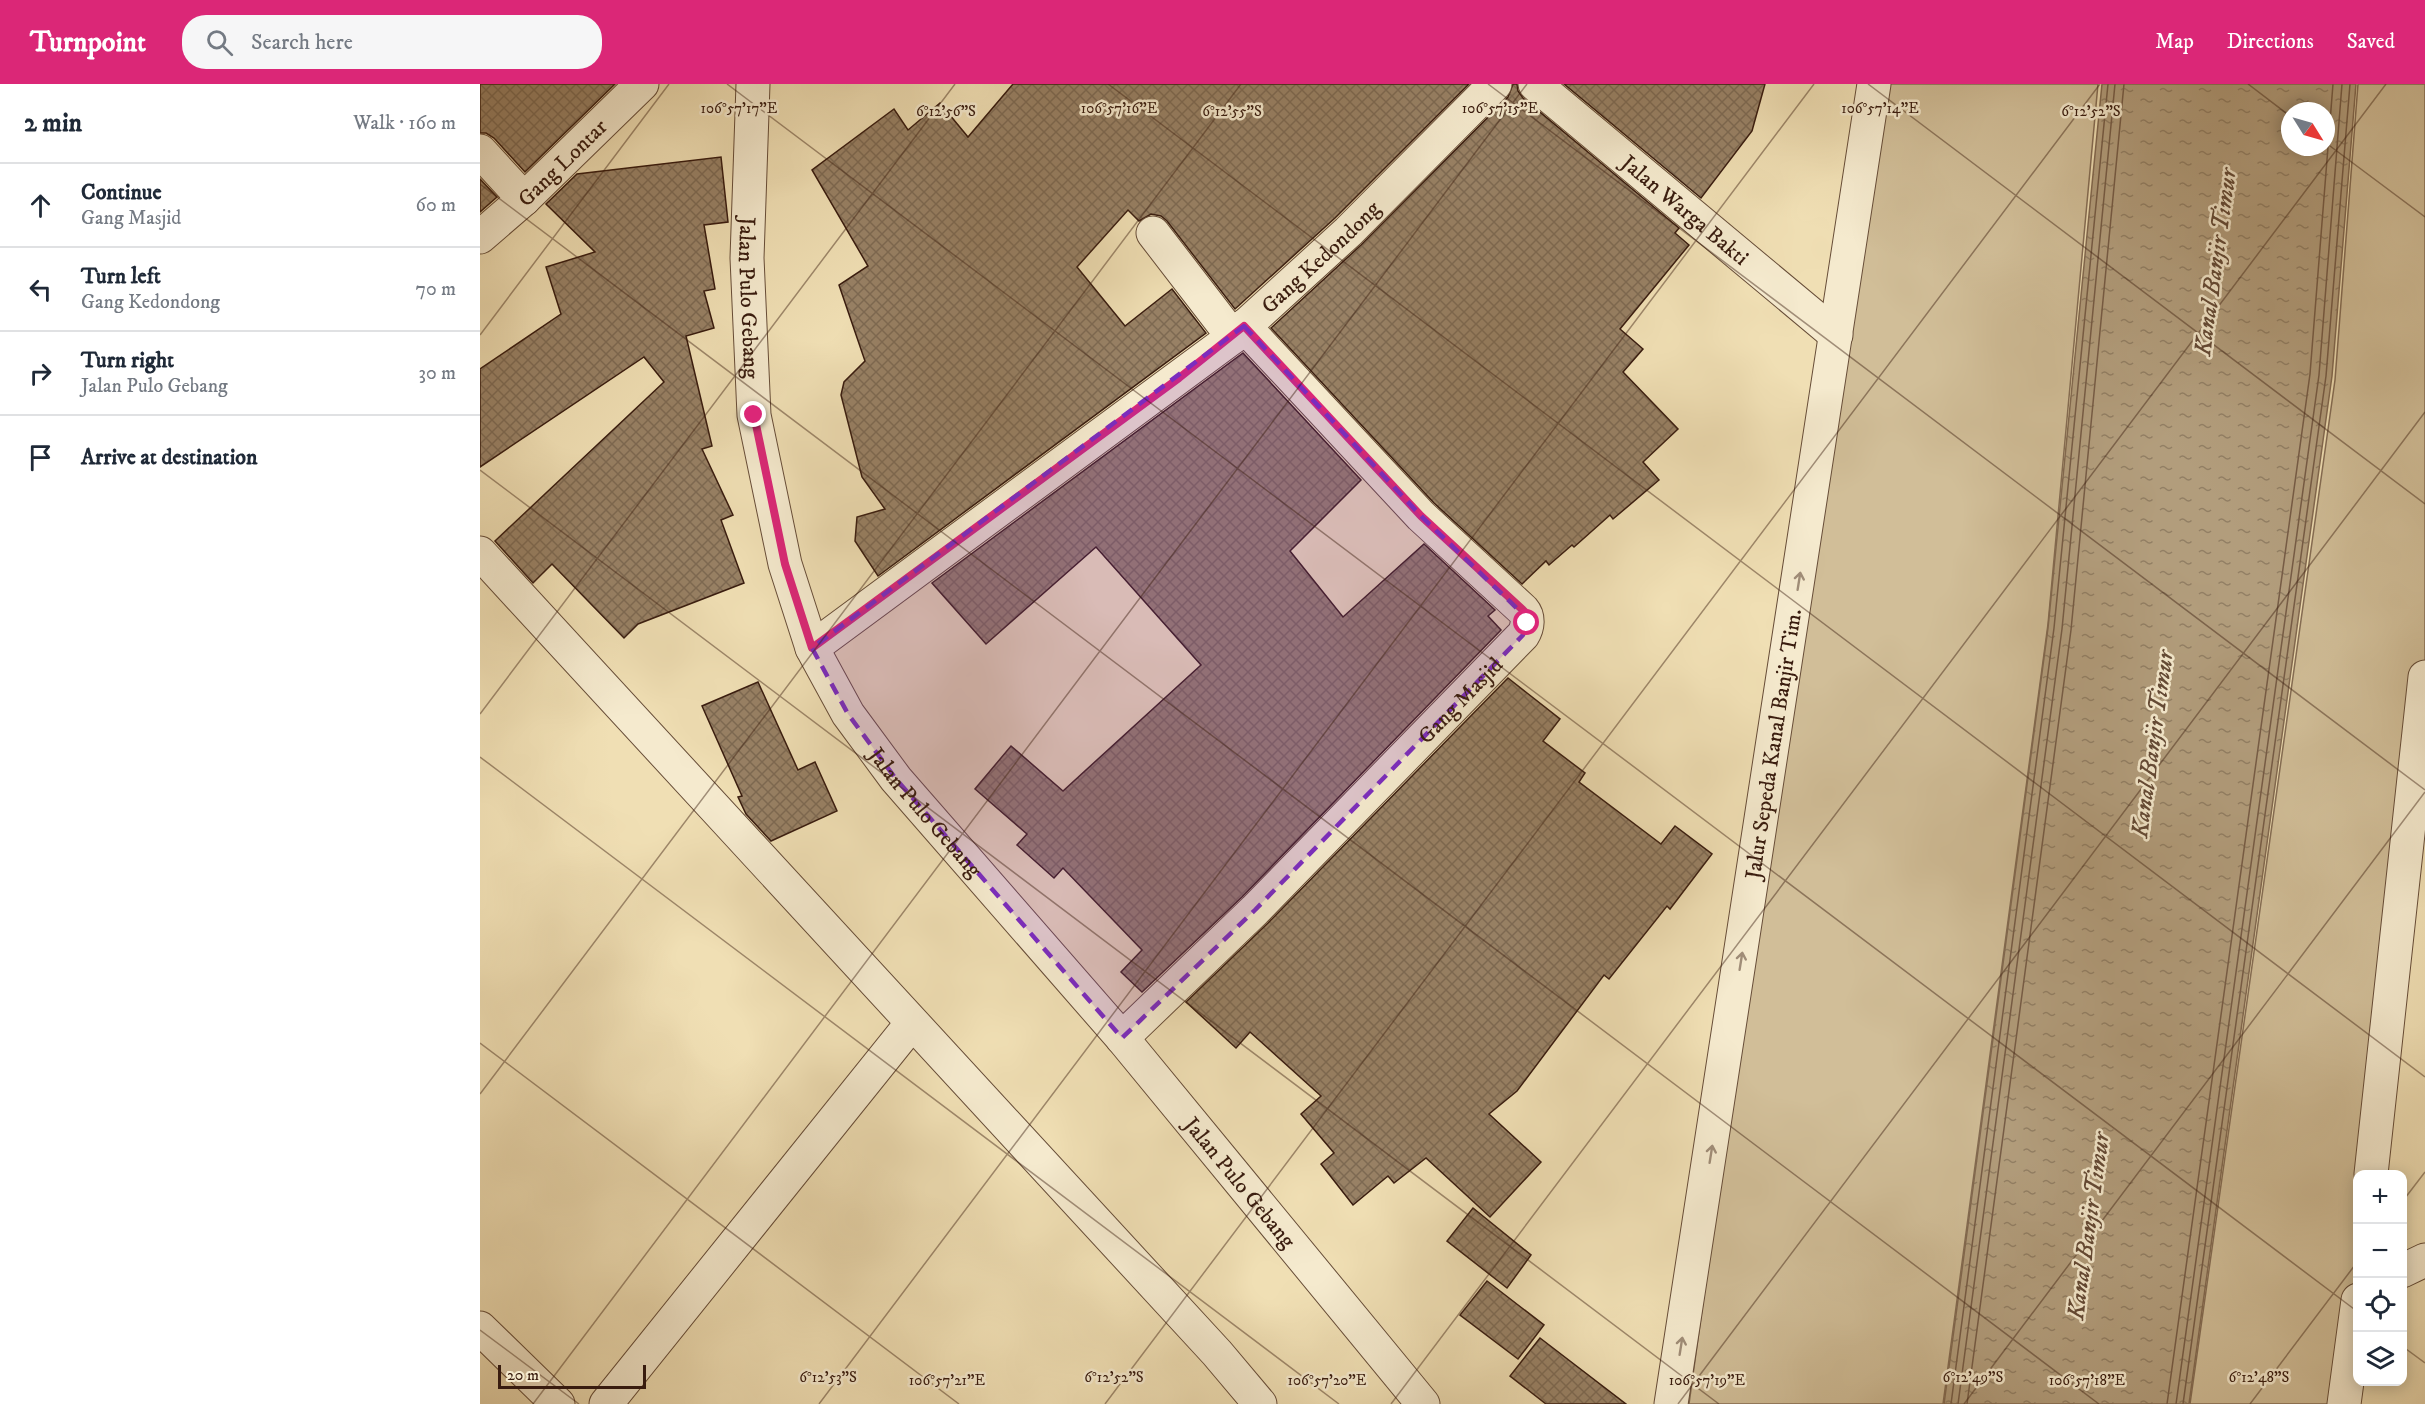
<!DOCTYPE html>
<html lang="en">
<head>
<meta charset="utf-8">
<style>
  body { margin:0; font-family:"IM FELL DW Pica",serif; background:#f6f6f7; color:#1f2937 }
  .controls { position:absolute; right:18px; bottom:18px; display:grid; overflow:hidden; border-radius:12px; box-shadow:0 3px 15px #0003 }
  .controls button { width:54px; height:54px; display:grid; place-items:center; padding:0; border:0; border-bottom:2px solid #e0e1e3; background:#fff; color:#1f2937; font:30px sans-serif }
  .compass { position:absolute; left:1801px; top:18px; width:54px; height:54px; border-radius:50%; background:#fff; box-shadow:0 3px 15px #0003; rotate:127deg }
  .scale { position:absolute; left:18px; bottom:15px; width:148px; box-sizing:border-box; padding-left:6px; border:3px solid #391c0f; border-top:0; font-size:16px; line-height:21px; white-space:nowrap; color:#391c0f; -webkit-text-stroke:4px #f5eace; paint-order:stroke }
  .stop { position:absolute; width:18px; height:18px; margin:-14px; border:4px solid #db2777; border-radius:50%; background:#fff }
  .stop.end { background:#db2777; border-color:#fff; box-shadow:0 2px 6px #0008 }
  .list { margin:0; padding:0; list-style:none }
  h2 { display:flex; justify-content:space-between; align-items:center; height:78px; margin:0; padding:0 24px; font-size:26px }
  h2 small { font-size:20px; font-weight:400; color:#747a83 }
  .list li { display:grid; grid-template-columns:39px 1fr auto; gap:18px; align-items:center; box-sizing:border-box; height:84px; padding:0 24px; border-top:2px solid #e0e1e3 }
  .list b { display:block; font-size:22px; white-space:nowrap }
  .list p { margin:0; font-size:20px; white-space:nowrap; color:#747a83 }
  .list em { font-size:20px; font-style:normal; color:#747a83 }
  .icon { flex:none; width:33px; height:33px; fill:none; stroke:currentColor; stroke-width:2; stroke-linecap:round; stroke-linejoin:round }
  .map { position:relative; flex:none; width:1945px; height:1320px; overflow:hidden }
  header { display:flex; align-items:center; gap:36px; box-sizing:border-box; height:84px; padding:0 30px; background:#db2777; color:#fff }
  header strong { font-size:28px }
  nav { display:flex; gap:33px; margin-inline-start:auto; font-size:21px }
  .search { width:420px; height:54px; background:#f6f6f7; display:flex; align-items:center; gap:15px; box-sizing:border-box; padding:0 21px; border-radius:24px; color:#747a83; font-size:22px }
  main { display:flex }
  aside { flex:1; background:#fff }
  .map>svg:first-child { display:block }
  .green { fill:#d1be98; stroke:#856d54; stroke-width:1.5 }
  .water { fill:url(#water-ripples); stroke:#826950; stroke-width:1.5; fill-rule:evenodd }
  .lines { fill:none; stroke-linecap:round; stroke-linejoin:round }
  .shore { stroke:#765c46; stroke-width:1.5 }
  .building { fill:url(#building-cross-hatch); stroke:#391c0f; stroke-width:1.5 }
  .minor-casing { stroke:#674d38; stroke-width:35 }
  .tertiary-casing { stroke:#674d38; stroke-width:35 }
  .minor { stroke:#f5eace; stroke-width:33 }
  .tertiary { stroke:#f5eace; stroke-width:33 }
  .oneway { stroke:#a08d78 }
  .route { stroke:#db2777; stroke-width:8 }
  .marked { fill:#7b2cbf; fill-opacity:0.2; stroke:#7b2cbf; stroke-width:4.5; stroke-dasharray:12 8; stroke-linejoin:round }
  .ticks { fill:none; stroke:#391c0f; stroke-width:1.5; stroke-opacity:0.45 }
  .labels { text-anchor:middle; stroke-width:5; stroke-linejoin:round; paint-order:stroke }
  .street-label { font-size:22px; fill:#391c0f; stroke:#f5eace }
  .water-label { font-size:24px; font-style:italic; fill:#634935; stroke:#f5eace }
  .ticks-label { font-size:15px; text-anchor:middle; fill:#391c0f; stroke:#f5eace; stroke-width:5; stroke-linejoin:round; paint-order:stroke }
</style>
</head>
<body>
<header>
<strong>Turnpoint</strong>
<div class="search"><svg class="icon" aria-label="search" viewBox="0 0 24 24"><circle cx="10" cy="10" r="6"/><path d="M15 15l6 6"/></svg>Search here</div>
<nav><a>Map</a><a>Directions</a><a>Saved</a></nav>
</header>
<main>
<aside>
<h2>2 min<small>Walk · 160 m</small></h2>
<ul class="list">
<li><svg class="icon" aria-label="ahead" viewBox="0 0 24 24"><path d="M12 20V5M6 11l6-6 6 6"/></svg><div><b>Continue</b><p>Gang Masjid</p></div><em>60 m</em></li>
<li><svg class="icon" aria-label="left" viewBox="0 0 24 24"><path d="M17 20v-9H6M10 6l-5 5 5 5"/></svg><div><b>Turn left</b><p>Gang Kedondong</p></div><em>70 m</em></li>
<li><svg class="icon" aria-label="right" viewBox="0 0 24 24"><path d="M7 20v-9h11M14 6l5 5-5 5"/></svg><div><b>Turn right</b><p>Jalan Pulo Gebang</p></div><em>30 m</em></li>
<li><svg class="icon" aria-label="arrive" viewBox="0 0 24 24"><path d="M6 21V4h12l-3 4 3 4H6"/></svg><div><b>Arrive at destination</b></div></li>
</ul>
</aside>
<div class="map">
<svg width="1945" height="1320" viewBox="0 0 1945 1320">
  <defs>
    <pattern id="water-ripples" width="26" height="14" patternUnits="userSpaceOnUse" patternTransform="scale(1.5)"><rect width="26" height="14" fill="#b29d7c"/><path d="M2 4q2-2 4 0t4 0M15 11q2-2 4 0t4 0" fill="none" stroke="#927f64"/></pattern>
    <pattern id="building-cross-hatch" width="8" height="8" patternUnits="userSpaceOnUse" patternTransform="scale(1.5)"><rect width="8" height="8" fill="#988165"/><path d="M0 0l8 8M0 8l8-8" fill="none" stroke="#7d6952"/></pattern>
  </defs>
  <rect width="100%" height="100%" fill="#f0dfb4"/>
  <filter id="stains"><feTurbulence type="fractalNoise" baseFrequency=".00333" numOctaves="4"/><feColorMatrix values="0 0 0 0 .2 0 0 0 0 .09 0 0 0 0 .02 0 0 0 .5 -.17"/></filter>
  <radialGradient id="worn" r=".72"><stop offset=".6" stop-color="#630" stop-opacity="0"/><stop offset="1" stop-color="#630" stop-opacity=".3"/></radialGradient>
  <!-- green -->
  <g class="green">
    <polygon points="1394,0 1618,0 1568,540 1463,1320 1209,1320 1356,251"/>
    <polygon points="1878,0 1945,0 1945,593 1878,1090 1878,1215 1864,1320 1710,1320 1855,296"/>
  </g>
  <!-- water -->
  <path class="water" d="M1622 0H1876L1852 292 1709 1320H1464L1568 544ZM1810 27H1846V63H1810Z"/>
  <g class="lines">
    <!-- shore -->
    <g class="shore">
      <polyline points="1471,1320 1574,544 1628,0"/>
      <polyline points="1478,1320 1582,545 1635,0"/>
      <polyline points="1487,1320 1591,546 1644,0"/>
      <polyline points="1687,1320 1830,290 1853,0"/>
      <polyline points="1696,1320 1839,291 1862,0"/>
      <polyline points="1703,1320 1846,292 1870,0"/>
    </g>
  </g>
  <!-- building -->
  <g class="building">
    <polygon points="0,0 135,0 45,88 14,54 6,49 0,49"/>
    <polygon points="533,0 989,0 855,134 755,225 687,137 681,132 671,130 659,137 648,126 597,183 645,242 692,205 726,249 398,492 375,457 377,433 405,425 382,393 361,311 364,298 385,277 359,201 388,182 332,86 414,25 428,46 460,19 488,53"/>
    <polygon points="1033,0 1037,0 1038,7 1043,14 1199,144 1195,149 1209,161 1140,245 1163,265 1143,288 1198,345 1163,378 1179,396 1133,435 1130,431 1094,463 1092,461 1069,481 1066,477 1042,500 954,419 791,244 881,161 1028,13"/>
    <polygon points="1084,0 1285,0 1272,47 1221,114"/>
    <polygon points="241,73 248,138 224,141 235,205 224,207 234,244 206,252 232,362 222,365 253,431 241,436 264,499 158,540 144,554 72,480 53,499 15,457 184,298 164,273 0,383 0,285 81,230 66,183 115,168 66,120 97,90"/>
    <polygon points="0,95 17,113 0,128"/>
    <polygon points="763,269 881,396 810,467 863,533 944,460 1015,526 1008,532 1021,546 762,813 662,908 641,888 662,866 583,784 574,794 537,761 547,750 495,705 531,662 583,707 721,581 616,463 506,560 452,499"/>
    <polygon points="1028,594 1080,635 1063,657 1105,689 1099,698 1181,760 1195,742 1232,770 1190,825 1187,822 1129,895 1124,891 1037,1007 1009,1030 1061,1078 1010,1133 946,1074 914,1099 908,1092 873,1121 841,1080 854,1069 821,1030 841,1012 770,948 756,964 706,918 788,839"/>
    <polygon points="278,598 318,686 335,678 357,727 291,757 266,730 258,713 262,712 222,622"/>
    <polygon points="993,1124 1051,1171 1027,1204 967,1157"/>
    <polygon points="1007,1197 1064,1241 1038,1275 980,1231"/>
    <polygon points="1060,1254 1146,1320 1066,1320 1030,1292"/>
  </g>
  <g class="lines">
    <!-- minor casing -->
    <g class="minor-casing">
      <g id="minor">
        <path id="s1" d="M1055 0 1356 251"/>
        <polyline points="0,67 44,115"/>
        <polyline points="673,149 753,253"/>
        <path id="s2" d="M0 153 44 115 162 0"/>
        <polyline points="0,469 737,1269 780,1320"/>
        <path id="s3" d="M332 564 753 253 868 148 1015 0"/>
        <path id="s4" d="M642 954 775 826 1043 551C1048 543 1049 533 1043 526L941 432 764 242"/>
        <polyline points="1922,1187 1945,1176"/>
        <polyline points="0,1244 78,1320"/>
        <polyline points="126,1320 432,939"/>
        <path id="s5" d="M1191 1320 1394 0"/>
      </g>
    </g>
    <!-- tertiary casing -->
    <g class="tertiary-casing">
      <g id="tertiary">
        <path id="s6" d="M273 0 267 174 274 331 305 480 332 564 368 630 416 695 642 954 943 1320"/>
        <polyline points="1891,1090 1945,593"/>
        <polyline points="1864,1320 1878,1216"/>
      </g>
    </g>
    <!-- minor -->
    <use href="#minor" class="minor"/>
    <!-- tertiary -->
    <use href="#tertiary" class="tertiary"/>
  </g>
  <!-- one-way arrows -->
  <defs><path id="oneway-shaft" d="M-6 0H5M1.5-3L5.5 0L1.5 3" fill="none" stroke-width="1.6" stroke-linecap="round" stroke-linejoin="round" transform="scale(1.5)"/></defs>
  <g class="oneway">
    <use href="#oneway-shaft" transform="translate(1319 497) rotate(-81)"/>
    <use href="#oneway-shaft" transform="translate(1261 877) rotate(-81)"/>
    <use href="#oneway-shaft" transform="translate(1231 1070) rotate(-81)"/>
    <use href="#oneway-shaft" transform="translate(1201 1262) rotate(-81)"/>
  </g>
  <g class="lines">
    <!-- route -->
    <polyline class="route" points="274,331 305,480 332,564 699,294 764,242 941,432 1043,526 1046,529 1047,539"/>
  </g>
  <!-- marked area -->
  <path class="marked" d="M764 242 941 432 1047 534 1043 551 775 826 642 954 416 695 368 630 332 564Z"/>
  <!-- ticks -->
  <path class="ticks" d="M247 0 1878 1228M628 0 1945 993M1008 0 1945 706M1388 0 1945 420M1768 0 1810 32M1846 59 1945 133M0 100 1619 1320M0 251 189 0M0 386 1239 1320M0 630 475 0M0 673 859 1320M0 959 479 1320M0 1010 761 0M1922 1118 1945 1088M0 1246 99 1320M1922 1262 1945 1279M53 1320 1047 0M339 1320 1334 0M625 1320 1620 0M911 1320 1906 0M1198 1320 1945 328M1484 1320 1945 708M1770 1320 1878 1177"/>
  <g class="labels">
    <!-- street labels -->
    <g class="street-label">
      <text dy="8" stroke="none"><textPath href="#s2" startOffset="111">Gang Lontar</textPath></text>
      <text dy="8" stroke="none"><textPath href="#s1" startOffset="196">Jalan Warga Bakti</textPath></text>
      <text dy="8" stroke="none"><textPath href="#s3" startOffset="642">Gang Kedondong</textPath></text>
      <text dy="8" stroke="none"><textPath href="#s6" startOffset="214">Jalan Pulo Gebang</textPath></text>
      <text dy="8" stroke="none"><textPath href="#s4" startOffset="478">Gang Masjid</textPath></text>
      <text dy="8" stroke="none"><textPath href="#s5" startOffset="668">Jalur Sepeda Kanal Banjir Tim.</textPath></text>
      <text dy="8" stroke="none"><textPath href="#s6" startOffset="772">Jalan Pulo Gebang</textPath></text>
      <text dy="8" stroke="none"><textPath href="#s6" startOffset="1258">Jalan Pulo Gebang</textPath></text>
    </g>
    <!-- water labels -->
    <g class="water-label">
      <text transform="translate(1735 178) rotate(-82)" y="8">Kanal Banjir Timur</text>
      <text transform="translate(1672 660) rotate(-82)" y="8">Kanal Banjir Timur</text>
      <text transform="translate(1608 1142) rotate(-82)" y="8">Kanal Banjir Timur</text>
    </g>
  </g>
  <g class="ticks-label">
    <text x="1400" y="29">106°57'14"E</text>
    <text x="259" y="29">106°57'17"E</text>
    <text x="639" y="29">106°57'16"E</text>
    <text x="1020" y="29">106°57'15"E</text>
    <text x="466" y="32">6°12'56"S</text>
    <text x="752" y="32">6°12'55"S</text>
    <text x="1611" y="32">6°12'52"S</text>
    <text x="348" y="1298">6°12'53"S</text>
    <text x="634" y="1298">6°12'52"S</text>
    <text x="1493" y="1298">6°12'49"S</text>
    <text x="1779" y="1298">6°12'48"S</text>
    <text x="467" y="1301">106°57'21"E</text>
    <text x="847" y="1301">106°57'20"E</text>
    <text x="1227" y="1301">106°57'19"E</text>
    <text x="1607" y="1301">106°57'18"E</text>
  </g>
  <rect width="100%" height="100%" filter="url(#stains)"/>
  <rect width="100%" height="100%" fill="url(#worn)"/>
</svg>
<div class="controls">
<button>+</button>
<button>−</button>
<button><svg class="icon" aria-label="locate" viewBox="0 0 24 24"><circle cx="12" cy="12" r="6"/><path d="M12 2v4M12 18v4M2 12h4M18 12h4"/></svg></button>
<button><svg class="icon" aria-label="layers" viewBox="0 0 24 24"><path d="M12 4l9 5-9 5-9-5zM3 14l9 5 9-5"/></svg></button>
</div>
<svg class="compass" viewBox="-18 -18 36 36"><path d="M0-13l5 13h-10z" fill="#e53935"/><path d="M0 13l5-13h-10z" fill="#747a83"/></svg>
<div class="scale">20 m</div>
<div class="stop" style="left:1047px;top:539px"></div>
<div class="stop end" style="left:274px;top:331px"></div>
</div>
</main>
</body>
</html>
